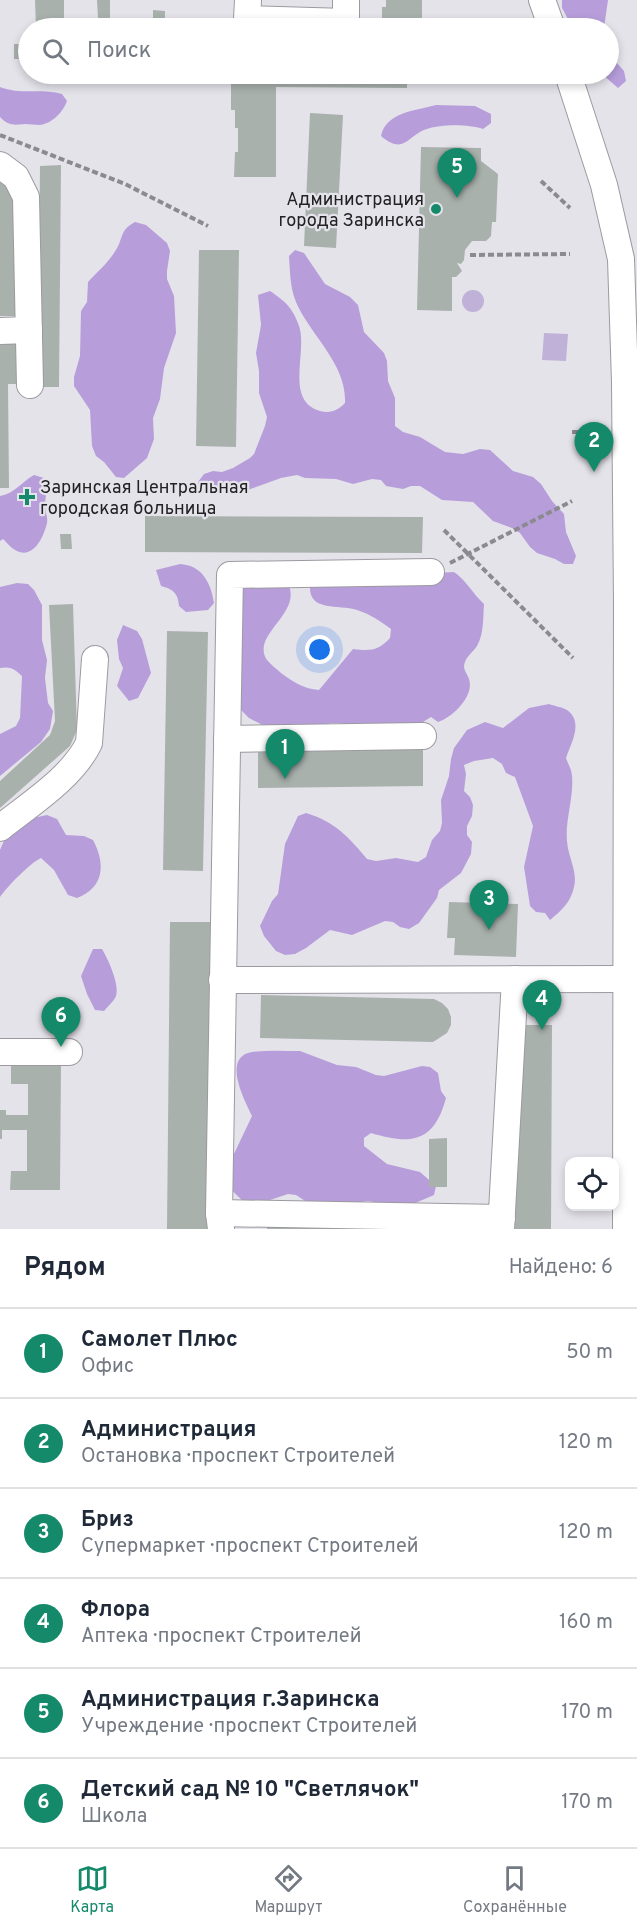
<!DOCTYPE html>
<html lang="ru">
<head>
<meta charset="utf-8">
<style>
  body { margin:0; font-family:Overpass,sans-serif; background:#f6f6f7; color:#1f2937 }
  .controls { position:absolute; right:18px; bottom:18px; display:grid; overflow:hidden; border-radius:12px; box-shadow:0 3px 9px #0003 }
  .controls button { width:54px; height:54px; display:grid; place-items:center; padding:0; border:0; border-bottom:2px solid #e0e1e3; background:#fff; color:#1f2937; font:30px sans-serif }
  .you { position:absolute; left:320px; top:650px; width:21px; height:21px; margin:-15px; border:4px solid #fff; border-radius:50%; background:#1a73e8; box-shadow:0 0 0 9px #1a73e833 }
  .badge { display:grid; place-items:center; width:39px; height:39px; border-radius:50%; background:#158a6b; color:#fff; font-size:20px; font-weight:700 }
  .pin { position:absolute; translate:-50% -50px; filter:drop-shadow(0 2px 3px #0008) }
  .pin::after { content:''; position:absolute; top:32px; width:21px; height:18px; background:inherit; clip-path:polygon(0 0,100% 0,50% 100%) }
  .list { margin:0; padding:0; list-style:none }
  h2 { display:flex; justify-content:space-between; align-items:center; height:78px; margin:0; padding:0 24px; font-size:26px }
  h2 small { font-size:20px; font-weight:400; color:#747a83 }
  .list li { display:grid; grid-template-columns:39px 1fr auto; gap:18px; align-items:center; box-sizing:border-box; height:90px; padding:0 24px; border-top:2px solid #e0e1e3 }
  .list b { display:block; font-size:22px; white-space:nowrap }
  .list p { margin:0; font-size:20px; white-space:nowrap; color:#747a83 }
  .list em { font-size:20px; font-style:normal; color:#747a83 }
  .icon { flex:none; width:33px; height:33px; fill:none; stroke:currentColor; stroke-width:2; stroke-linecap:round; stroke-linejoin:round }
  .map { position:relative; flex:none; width:637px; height:1229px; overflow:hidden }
  .search { position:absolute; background:#fff; box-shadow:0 3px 9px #0003; left:18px; right:18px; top:18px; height:66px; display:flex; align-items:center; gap:15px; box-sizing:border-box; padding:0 21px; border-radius:33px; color:#747a83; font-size:22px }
  .sheet { height:618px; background:#fff }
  nav { display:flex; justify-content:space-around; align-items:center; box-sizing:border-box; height:84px; border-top:2px solid #e0e1e3; background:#fff; font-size:16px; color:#747a83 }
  nav a { display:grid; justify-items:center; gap:3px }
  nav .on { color:#158a6b }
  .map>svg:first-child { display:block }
  .green { fill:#c0b1d8 }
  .forest { fill:#b79edb }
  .building { fill:#a9b1ad }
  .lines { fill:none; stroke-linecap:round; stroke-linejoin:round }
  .minor-casing { stroke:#9c9aa0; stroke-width:28 }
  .path { stroke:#8b8a8f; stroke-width:4; stroke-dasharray:6 3; stroke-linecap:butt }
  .minor { stroke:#fff; stroke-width:26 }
  .poi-dot { fill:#158a6b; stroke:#e5e3ea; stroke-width:2 }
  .labels { text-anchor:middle; stroke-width:4.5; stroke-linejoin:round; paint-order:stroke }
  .poi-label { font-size:18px; fill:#222124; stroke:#e5e3ea; text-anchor:end }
</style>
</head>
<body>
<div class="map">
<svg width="637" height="1229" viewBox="0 0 637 1229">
  <rect width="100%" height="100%" fill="#e5e3ea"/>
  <!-- green -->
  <g class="green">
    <circle cx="473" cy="301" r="11"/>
    <polygon points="544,333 568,334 566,361 542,360"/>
  </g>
  <!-- forest -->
  <g class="forest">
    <polygon points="562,0 608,0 604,28 573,28 562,8"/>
    <polygon points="609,54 624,71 626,81 618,88 602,74 608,74"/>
    <path d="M0 87C19 95 42 88 62 94L67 101C63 112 52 124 39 125 35 125 30 124 25 124 14 125 8 126 0 117Z"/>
    <path d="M436 105 475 106 491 114V123L483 129C468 124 442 124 427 129 407 135 405 156 381 136 386 112 415 111 436 105Z"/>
    <path d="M135 222 146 225 167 243 170 251 167 271V279L174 296 176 333 164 368 160 399 153 418 154 439 147 458 124 478 116 477 104 462 96 456 92 446 90 410 74 386V377L80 356 81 311 87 302 88 282C96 273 107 264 114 253 124 240 118 231 135 222Z"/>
    <path d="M295 250 304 253 325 284 350 297 358 305 364 332 384 353 387 361 388 381 395 398V426L403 432 420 437 445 452 463 454 480 449 490 450 513 471 533 477 541 484 552 501 564 514 566 532 576 556 573 564H564L555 559 537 553 530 547 520 533 512 528 493 521 473 502 442 500 420 486H411L403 489 386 486 381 480 372 479 353 484 336 479 305 478 297 475 281 478 245 491 207 494 199 491 198 482 204 474 213 471 222 472 233 468 250 458 254 454 265 426 267 417 259 393V371L256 353 261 325 258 295 270 291C285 301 293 308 299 326 308 352 284 400 320 411 331 414 338 410 345 403 347 364 310 335 296 302 290 288 290 271 289 256Z"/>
    <path d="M34 475 44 478C50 488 45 494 45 505 45 511 48 517 47 523 44 536 34 559 17 551 12 549 7 543 3 539L0 541V496C14 494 20 483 34 475Z"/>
    <path d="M180 564C202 565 211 583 214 603L208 610 186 612 179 606C178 593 173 589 161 586L156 570Z"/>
    <path d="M454 572C466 580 473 594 484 604 483 618 484 634 477 646 473 652 467 656 465 662 462 669 467 673 469 679 475 696 452 718 438 722L431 717 407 732 376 723 356 727 340 723H331L312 728 272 730 249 718 241 710 238 701 236 595 250 578 281 573C284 578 289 584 290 589 297 616 251 636 267 660 271 665 277 669 281 673 293 682 304 689 319 690L353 649C370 651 378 651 390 638L391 629C380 621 370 614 357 610 336 604 304 613 311 580Z"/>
    <path d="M17 583 28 584 34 590 42 605V640L47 660 45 678 48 703 53 711 50 729 41 742 0 776V734L16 726 20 718 22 676C15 669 10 666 0 668V587Z"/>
    <polygon points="123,625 137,631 142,639 151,673 138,698 129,701 117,686 123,668 119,659 117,640"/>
    <path d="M549 704C554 706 562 707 567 710 584 722 571 743 566 758 568 764 572 770 572 776 574 797 565 820 567 841 568 857 578 872 574 887 571 902 561 911 550 920L545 913 536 912 530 906 524 867 533 826 515 777 506 773 502 764 493 758 474 761 464 765 466 774 464 791 470 797 473 805 472 816 467 826V835L472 842 471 854 461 873 439 890 437 898 419 923 409 929 400 927 393 922 385 921 352 935 330 930 306 948 295 954 285 955 276 951 264 936 260 926 272 901 278 894 285 844 298 816 306 813C335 822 348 836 367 859L376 861 396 858 418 862 426 857 432 840 440 831 442 823 441 800 449 776 451 759 454 748 467 730 485 722 503 728 529 708Z"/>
    <path d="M47 815 57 819 66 835 84 836 93 840C106 864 104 888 77 898L68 895 54 870 41 858C30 863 7 887 0 897V850L6 836 33 818Z"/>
    <path d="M93 949H102C108 959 120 985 116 996 114 1001 108 1006 104 1011L95 1010 87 994 81 976Z"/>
    <path d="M300 1051 337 1065 356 1067 376 1075 384 1076 422 1066 430 1067 438 1073 441 1091 446 1098C434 1143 411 1145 371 1133L364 1138V1146L387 1164 420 1172 436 1186 434 1195 406 1207 368 1201 325 1207 313 1206 296 1195 288 1194 258 1204H246L219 1178 232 1158 252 1116C245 1101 221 1057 252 1052 268 1050 284 1051 300 1051Z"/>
  </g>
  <!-- building -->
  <g class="building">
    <polygon points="35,0 64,0 64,28 36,28"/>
    <polygon points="97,0 110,0 110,18 98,18"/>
    <polygon points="386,0 422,0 422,28 382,28 382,7 386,7"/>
    <polygon points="153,10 165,11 165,22 153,21"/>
    <rect x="14" y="44" width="14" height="15"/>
    <polygon points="231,74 407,74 407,88 276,87 276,177 234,177 235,152 238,152 238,128 235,128 235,110 231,110"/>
    <polygon points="310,113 343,115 336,248 304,246"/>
    <polygon points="421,147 481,148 481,161 498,174 496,222 492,222 491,236 486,241 472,241 465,250 464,260 461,264 457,263 462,271 456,277 452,277 452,311 417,310"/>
    <polygon points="61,165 59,387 38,387 40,166"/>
    <polygon points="0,182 9,189 19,207 19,316 0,316"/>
    <polygon points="199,250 239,250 236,447 196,446"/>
    <polygon points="0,343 20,343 21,384 8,384 9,488 0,488"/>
    <polygon points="145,516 423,517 422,553 145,552"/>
    <polygon points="60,534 71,534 72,549 61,549"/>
    <polygon points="73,604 77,730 70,746 0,808 0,781 50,735 55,721 49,605"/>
    <polygon points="167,631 208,632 203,871 163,870"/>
    <polygon points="423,748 423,786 258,788 258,750"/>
    <polygon points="449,902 518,904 516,957 454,955 455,938 447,938"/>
    <polygon points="170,922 213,922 211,1229 167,1229"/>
    <polygon points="261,995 434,999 442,1003 448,1009 451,1017 451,1025 447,1033 433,1042 260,1038"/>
    <polygon points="514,1025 552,1025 551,1229 512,1229"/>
    <polygon points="11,1064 61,1064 60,1190 10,1190 11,1171 27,1171 27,1130 2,1130 2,1139 0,1139 0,1110 6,1110 6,1115 28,1115 28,1084 11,1084"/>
    <polygon points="447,1138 447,1187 429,1187 429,1139"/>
    <polygon points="267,1225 385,1227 385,1229 267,1229"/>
  </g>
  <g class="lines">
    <!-- minor casing -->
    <g class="minor-casing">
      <g id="minor">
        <polyline points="248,0 247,19 346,22 346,0"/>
        <polyline points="542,0 552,28"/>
        <polyline points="568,74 604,185 621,259 625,382 627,602 626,1229"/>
        <polyline points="0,165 16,177 26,197 30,385"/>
        <polyline points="0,331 29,330"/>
        <polyline points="227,739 423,736"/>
        <path d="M0 828C30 804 72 778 89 743L95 659"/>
        <polyline points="222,980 627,979"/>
        <polyline points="0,1052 69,1052"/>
        <polyline points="219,1213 502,1218"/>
        <polyline points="221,1229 219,1213 230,575 431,572"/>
        <polyline points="501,1229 515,979"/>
      </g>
    </g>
    <!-- path -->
    <g class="path">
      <polyline points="0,135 125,184 208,226"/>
      <polyline points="541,181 570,208"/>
      <polyline points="470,255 570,254"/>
      <polyline points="572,432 604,432"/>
      <polyline points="444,530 573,658"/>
      <polyline points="450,563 572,501"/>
    </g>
    <!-- minor -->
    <use href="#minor" class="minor"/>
  </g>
  <!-- markers -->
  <g class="poi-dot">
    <circle cx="436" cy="209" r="6"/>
    <path d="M24 488h6v6h6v6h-6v6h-6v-6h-6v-6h6z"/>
  </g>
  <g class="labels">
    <!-- poi labels -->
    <g class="poi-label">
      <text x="424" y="205">Администрация<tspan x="424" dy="21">города Заринска</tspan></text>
      <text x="40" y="493" text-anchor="start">Заринская Центральная<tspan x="40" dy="21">городская больница</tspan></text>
    </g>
  </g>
</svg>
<div class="controls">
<button><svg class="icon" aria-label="locate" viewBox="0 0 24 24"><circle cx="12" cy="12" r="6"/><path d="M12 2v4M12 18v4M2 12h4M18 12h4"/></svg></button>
</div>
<div class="you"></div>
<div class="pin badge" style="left:285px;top:779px">1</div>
<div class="pin badge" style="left:594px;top:472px">2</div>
<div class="pin badge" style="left:489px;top:930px">3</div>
<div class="pin badge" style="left:542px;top:1030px">4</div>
<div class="pin badge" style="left:457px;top:198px">5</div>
<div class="pin badge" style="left:61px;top:1047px">6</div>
<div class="search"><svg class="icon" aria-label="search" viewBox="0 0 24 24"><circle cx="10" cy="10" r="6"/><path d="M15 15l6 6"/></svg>Поиск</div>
</div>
<section class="sheet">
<h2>Рядом<small>Найдено: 6</small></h2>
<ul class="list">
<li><span class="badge">1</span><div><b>Самолет Плюс</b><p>Офис</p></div><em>50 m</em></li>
<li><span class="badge">2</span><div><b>Администрация</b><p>Остановка · проспект Строителей</p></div><em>120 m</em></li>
<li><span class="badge">3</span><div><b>Бриз</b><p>Супермаркет · проспект Строителей</p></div><em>120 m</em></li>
<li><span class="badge">4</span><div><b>Флора</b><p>Аптека · проспект Строителей</p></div><em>160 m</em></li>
<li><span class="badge">5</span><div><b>Администрация г.Заринска</b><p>Учреждение · проспект Строителей</p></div><em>170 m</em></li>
<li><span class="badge">6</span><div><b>Детский сад № 10 &quot;Светлячок&quot;</b><p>Школа</p></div><em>170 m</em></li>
</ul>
</section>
<nav>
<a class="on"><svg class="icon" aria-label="map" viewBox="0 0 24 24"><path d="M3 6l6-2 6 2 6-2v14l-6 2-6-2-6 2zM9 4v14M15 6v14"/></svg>Карта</a>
<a><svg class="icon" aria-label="directions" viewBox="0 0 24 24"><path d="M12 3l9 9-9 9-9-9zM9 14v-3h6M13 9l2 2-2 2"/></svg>Маршрут</a>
<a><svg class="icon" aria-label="saved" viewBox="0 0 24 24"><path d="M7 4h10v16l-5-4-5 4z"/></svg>Сохранённые</a>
</nav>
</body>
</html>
